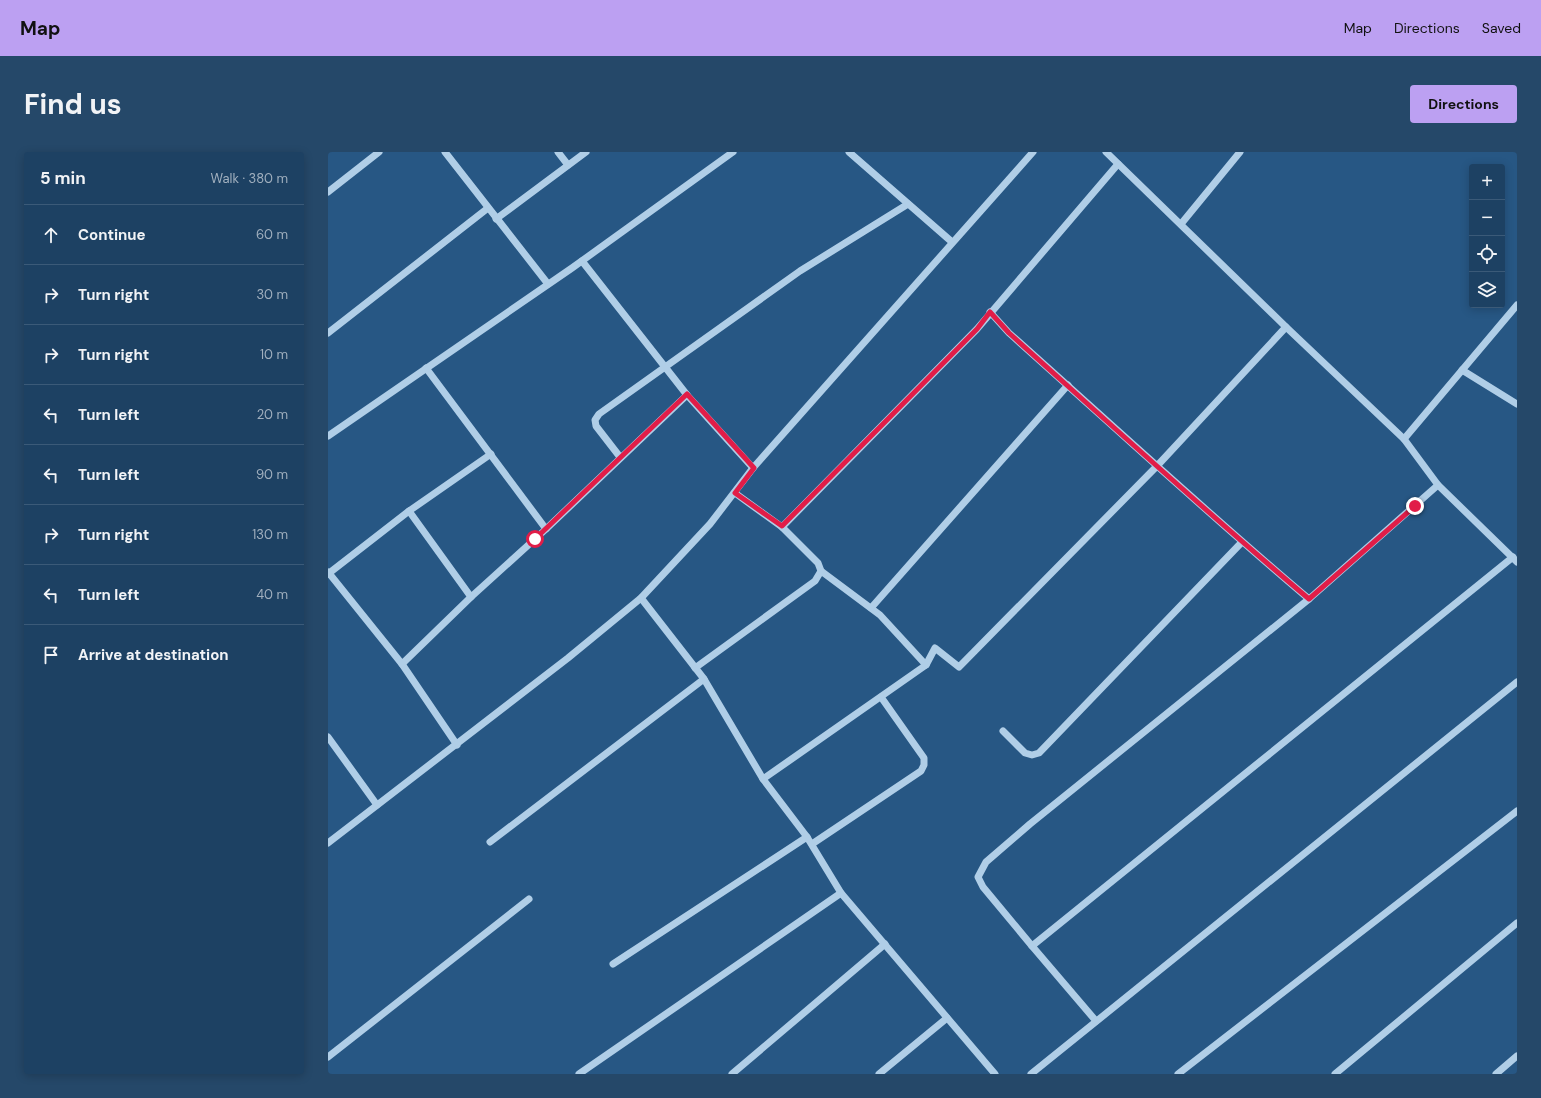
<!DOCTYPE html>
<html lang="en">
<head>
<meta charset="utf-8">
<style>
  body { margin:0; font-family:"DM Sans",sans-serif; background:#254869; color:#f1f3f6 }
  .controls { position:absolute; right:12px; top:12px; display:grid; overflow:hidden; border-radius:4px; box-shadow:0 2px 10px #0003 }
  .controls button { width:36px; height:36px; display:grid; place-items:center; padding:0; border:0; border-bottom:1px solid #3b5a78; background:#1d4163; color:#f1f3f6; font:20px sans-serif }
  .stop { position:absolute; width:12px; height:12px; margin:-9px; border:3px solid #e11d48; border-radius:50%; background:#fff }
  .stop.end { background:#e11d48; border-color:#fff; box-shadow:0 1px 4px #0008 }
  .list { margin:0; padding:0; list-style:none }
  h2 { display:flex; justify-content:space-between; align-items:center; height:52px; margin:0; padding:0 16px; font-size:17px }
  h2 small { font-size:13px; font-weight:400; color:#a0afbe }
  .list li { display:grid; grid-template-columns:26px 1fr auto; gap:12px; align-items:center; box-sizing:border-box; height:60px; padding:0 16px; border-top:1px solid #3b5a78 }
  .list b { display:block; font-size:15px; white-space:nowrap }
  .list em { font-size:13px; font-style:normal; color:#a0afbe }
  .icon { flex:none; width:22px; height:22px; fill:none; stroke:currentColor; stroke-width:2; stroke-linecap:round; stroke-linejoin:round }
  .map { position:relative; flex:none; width:1189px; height:922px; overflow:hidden; border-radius:4px }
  header { display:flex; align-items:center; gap:24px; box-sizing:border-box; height:56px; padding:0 20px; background:#bca0f2; color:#111 }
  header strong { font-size:19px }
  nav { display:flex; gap:22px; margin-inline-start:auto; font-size:14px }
  .intro { display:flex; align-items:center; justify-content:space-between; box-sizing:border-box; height:96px; padding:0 24px }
  h1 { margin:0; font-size:28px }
  .button { padding:10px 18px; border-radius:4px; background:#bca0f2; color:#111; font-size:14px; font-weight:700 }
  main { display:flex; gap:24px; padding:0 24px }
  aside { flex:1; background:#1d4163; border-radius:4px; box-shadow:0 2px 10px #0003 }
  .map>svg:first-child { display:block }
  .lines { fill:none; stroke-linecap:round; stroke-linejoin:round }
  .minor { stroke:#b0cee7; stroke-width:7 }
  .route { stroke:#e11d48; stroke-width:5 }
</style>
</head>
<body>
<header>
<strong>Map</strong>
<nav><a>Map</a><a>Directions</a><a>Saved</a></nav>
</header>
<div class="intro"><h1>Find us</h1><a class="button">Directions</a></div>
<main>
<aside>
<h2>5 min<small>Walk · 380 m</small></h2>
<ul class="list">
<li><svg class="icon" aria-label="ahead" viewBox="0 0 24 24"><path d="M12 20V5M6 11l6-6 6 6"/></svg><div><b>Continue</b></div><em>60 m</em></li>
<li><svg class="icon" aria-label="right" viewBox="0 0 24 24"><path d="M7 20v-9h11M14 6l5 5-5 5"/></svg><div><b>Turn right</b></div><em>30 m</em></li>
<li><svg class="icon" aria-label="right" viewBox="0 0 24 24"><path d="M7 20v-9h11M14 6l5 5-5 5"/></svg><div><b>Turn right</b></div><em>10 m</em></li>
<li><svg class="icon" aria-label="left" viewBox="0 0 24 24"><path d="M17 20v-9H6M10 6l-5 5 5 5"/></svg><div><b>Turn left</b></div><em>20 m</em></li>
<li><svg class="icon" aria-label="left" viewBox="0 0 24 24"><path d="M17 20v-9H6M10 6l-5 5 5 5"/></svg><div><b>Turn left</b></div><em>90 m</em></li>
<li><svg class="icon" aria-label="right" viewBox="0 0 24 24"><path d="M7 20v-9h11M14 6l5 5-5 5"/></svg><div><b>Turn right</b></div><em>130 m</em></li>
<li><svg class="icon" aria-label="left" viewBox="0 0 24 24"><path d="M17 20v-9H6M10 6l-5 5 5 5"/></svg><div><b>Turn left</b></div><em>40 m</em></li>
<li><svg class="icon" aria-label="arrive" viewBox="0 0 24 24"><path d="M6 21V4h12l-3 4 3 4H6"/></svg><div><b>Arrive at destination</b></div></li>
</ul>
</aside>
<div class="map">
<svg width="1189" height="922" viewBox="0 0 1189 922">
  <rect width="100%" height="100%" fill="#275784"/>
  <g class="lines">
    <!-- minor -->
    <g class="minor">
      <polyline points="117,0 220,132"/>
      <polyline points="230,0 240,13"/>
      <polyline points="521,0 624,90"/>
      <polyline points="778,0 958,175 1076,287 1110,333 1189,410"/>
      <polyline points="0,40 51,0"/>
      <polyline points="168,67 258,0"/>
      <polyline points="853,72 912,0"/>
      <polyline points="254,109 359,243 425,316"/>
      <path d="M662 160 681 181C781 270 879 361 981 447"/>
      <polyline points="0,181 160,56"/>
      <polyline points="98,216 218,377"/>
      <polyline points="1134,218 1189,252"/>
      <polyline points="0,284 244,116 405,0"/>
      <polyline points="1076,287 1189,153"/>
      <polyline points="292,305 268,274 267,268 271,262 472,119 580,52"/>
      <polyline points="407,341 454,375 490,411 493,419 552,463 598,513"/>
      <polyline points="81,359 143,445"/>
      <polyline points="454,375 649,177 790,12"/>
      <polyline points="0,420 74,512 129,593"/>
      <polyline points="0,422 81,359 163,302"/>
      <polyline points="313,446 376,527 435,627 479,685 513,741 667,922"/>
      <polyline points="543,456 740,233"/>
      <polyline points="74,512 143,445 218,377 359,243"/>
      <polyline points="367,516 487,429 493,419"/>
      <polyline points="675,579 697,601 704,603 711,601 914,390"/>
      <polyline points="0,585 49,653"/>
      <polyline points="435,627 598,513 607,496 631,515 829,314 958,175"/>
      <polyline points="162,690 376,527"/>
      <polyline points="0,691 240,506 313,446 382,372 425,316 705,0"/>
      <polyline points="484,692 593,619 596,613 596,606 553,545"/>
      <polyline points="704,794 655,735 650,725 658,710 702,672 981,447 1110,333"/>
      <polyline points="285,812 479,685"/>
      <polyline points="768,869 704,794 1185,405"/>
      <polyline points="0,905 201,747"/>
      <polyline points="251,922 513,741"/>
      <polyline points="404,922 557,792"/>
      <polyline points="551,922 619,866"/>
      <polyline points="703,922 1189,530"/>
      <polyline points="850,922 1189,659"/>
      <polyline points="1007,922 1189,771"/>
      <polyline points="1168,922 1189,904"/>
    </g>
  </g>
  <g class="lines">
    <!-- route -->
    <path class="route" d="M207 387 359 242 426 316 407 341 454 374 649 177 662 160 681 181C781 271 879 361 981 447L1087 354"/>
  </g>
</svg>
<div class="controls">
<button>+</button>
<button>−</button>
<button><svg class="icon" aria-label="locate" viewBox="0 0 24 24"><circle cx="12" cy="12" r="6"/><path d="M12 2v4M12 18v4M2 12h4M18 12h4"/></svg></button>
<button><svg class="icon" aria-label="layers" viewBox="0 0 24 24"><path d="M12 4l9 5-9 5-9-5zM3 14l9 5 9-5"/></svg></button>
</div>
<div class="stop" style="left:207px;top:387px"></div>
<div class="stop end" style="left:1087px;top:354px"></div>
</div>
</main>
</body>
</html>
